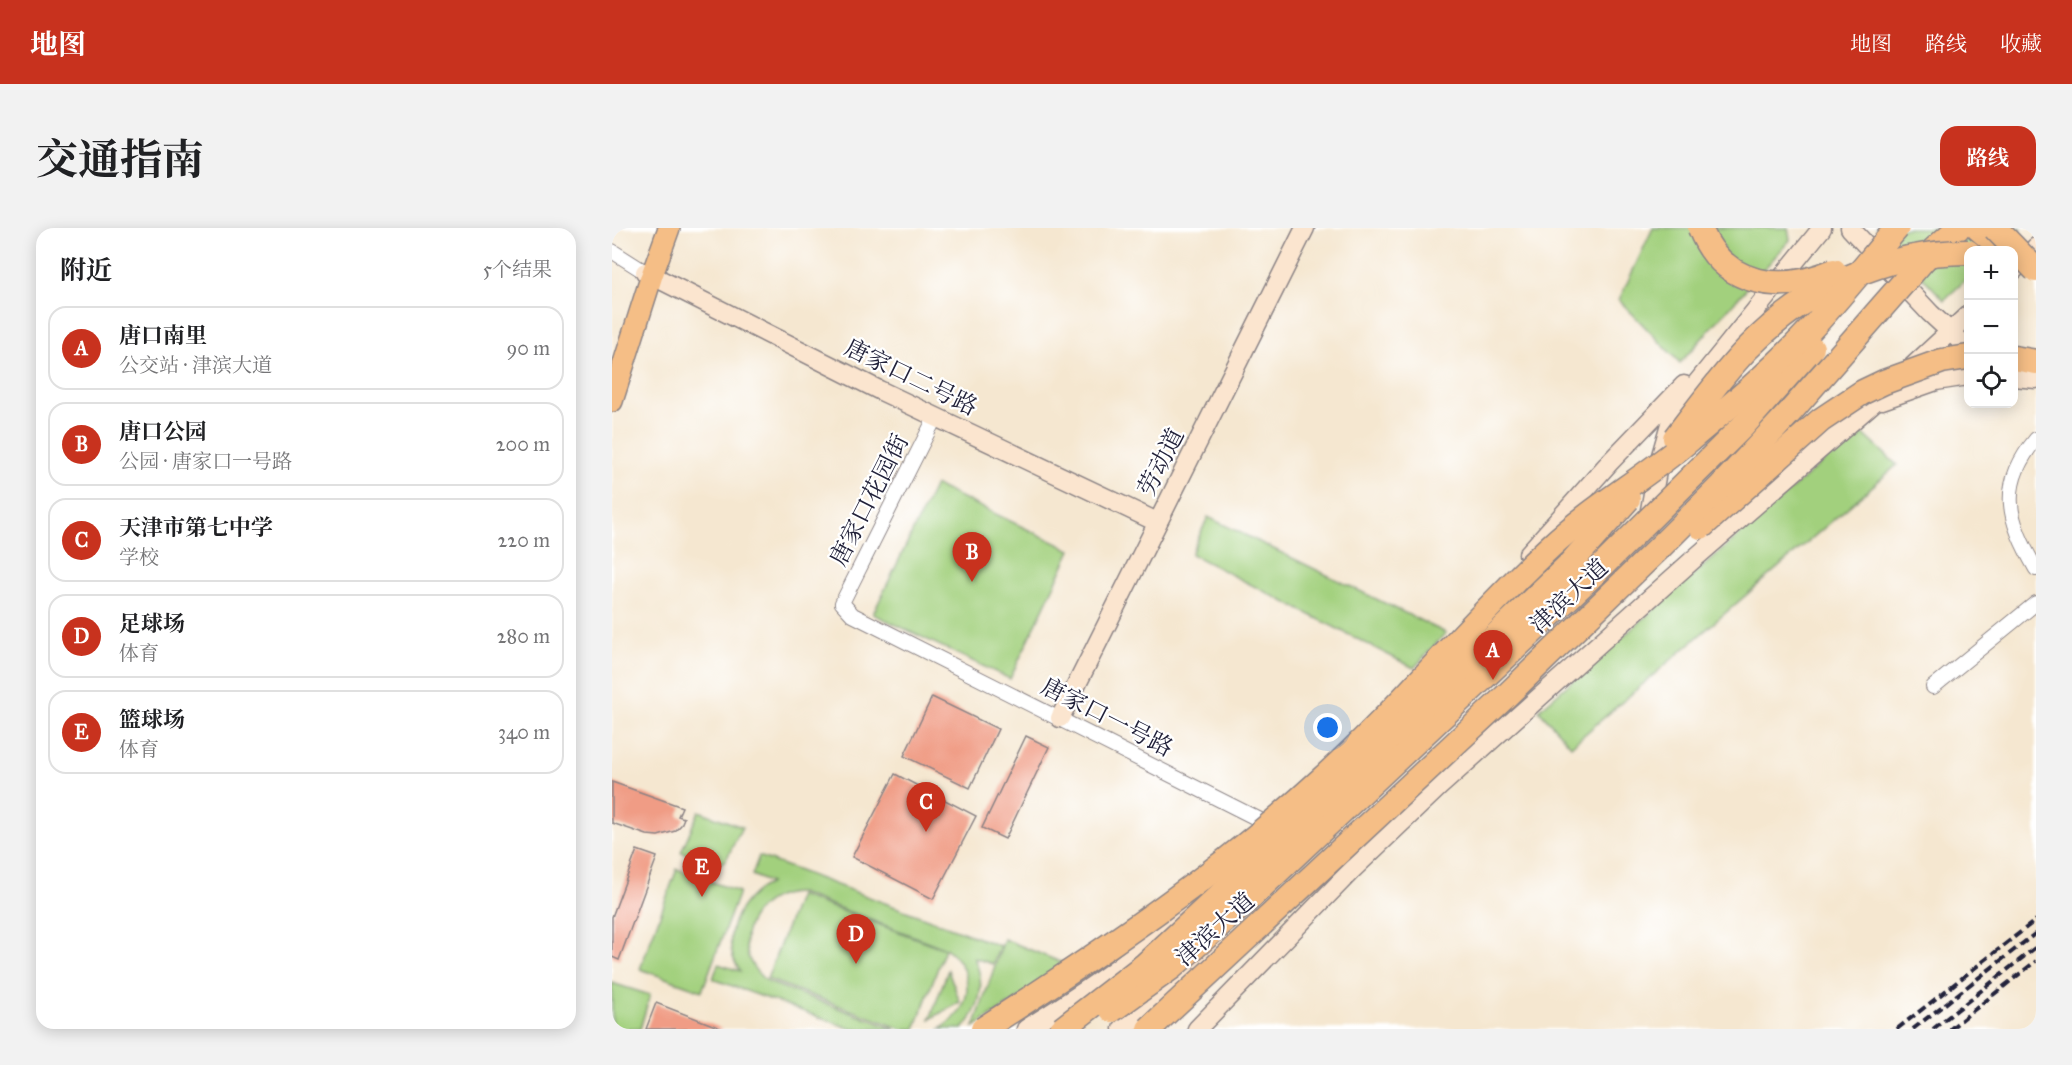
<!DOCTYPE html>
<html lang="zh">
<head>
<meta charset="utf-8">
<style>
  body { margin:0; font-family:"IM FELL Great Primer","Noto Serif SC",serif; background:#f2f2f2; color:#202124 }
  .controls { position:absolute; right:18px; top:18px; display:grid; overflow:hidden; border-radius:12px; box-shadow:0 3px 15px #0003 }
  .controls button { width:54px; height:54px; display:grid; place-items:center; padding:0; border:0; border-bottom:2px solid #e0e0e0; background:#fff; color:#202124; font:30px sans-serif }
  .you { position:absolute; left:716px; top:500px; width:21px; height:21px; margin:-15px; border:4px solid #fff; border-radius:50%; background:#1a73e8; box-shadow:0 0 0 9px #1a73e833 }
  .badge { display:grid; place-items:center; width:39px; height:39px; border-radius:50%; background:#c8321e; color:#fff; font-size:20px; font-weight:700 }
  .pin { position:absolute; translate:-50% -50px; filter:drop-shadow(0 2px 3px #0008) }
  .pin::after { content:''; position:absolute; top:32px; width:21px; height:18px; background:inherit; clip-path:polygon(0 0,100% 0,50% 100%) }
  .list { margin:0; padding:0; list-style:none }
  h2 { display:flex; justify-content:space-between; align-items:center; height:78px; margin:0; padding:0 24px; font-size:26px }
  h2 small { font-size:20px; font-weight:400; color:#757577 }
  .list li { display:grid; grid-template-columns:39px 1fr auto; gap:18px; align-items:center; box-sizing:border-box; height:84px; margin:0 12px 12px; padding:0 12px; border:2px solid #e0e0e0; border-radius:18px }
  .list b { display:block; font-size:22px; white-space:nowrap }
  .list p { margin:0; font-size:20px; white-space:nowrap; color:#757577 }
  .list em { font-size:20px; font-style:normal; color:#757577 }
  .icon { flex:none; width:33px; height:33px; fill:none; stroke:currentColor; stroke-width:2; stroke-linecap:round; stroke-linejoin:round }
  .map { position:relative; flex:none; width:1424px; height:801px; overflow:hidden; border-radius:18px }
  header { display:flex; align-items:center; gap:36px; box-sizing:border-box; height:84px; padding:0 30px; background:#c8321e; color:#fff }
  header strong { font-size:28px }
  nav { display:flex; gap:33px; margin-inline-start:auto; font-size:21px }
  .intro { display:flex; align-items:center; justify-content:space-between; box-sizing:border-box; height:144px; padding:0 36px }
  h1 { margin:0; font-size:42px }
  .button { padding:15px 27px; border-radius:18px; background:#c8321e; color:#fff; font-size:21px; font-weight:700 }
  main { display:flex; gap:36px; padding:0 36px }
  aside { flex:1; background:#fff; border-radius:18px; box-shadow:0 3px 15px #0003 }
  .map>svg:first-child { display:block }
  .green { fill:#a2d07d; stroke:#62795c; stroke-width:1.5 }
  .building { fill:#f09c85 }
  .lines { fill:none; stroke-linecap:round; stroke-linejoin:round }
  .street-casing { stroke:#8c8486; stroke-width:16 }
  .secondary-casing { stroke:#8c8486; stroke-width:21 }
  .primary-casing { stroke:#8c8486; stroke-width:24 }
  .highway-casing { stroke:#8c8486; stroke-width:27 }
  .street { stroke:#fff; stroke-width:14 }
  .secondary { stroke:#fbe5cf; stroke-width:18 }
  .primary { stroke:#f5be86; stroke-width:21 }
  .highway { stroke:#f5be86; stroke-width:24 }
  .rail { stroke:#22223b; stroke-width:4; stroke-dasharray:9 4.5; stroke-linecap:butt }
  .highway-bridge-casing { stroke:#8c8486; stroke-width:27; stroke-linecap:butt }
  .highway-bridge { stroke:#f5be86; stroke-width:24 }
  .labels { text-anchor:middle; stroke-width:4.5; stroke-linejoin:round; paint-order:stroke }
  .street-label { font-size:24px; fill:#22223b; stroke:#fff }
</style>
</head>
<body>
<header>
<strong>地图</strong>
<nav><a>地图</a><a>路线</a><a>收藏</a></nav>
</header>
<div class="intro"><h1>交通指南</h1><a class="button">路线</a></div>
<main>
<aside>
<h2>附近<small>5个结果</small></h2>
<ul class="list">
<li><span class="badge">A</span><div><b>唐口南里</b><p>公交站 · 津滨大道</p></div><em>90 m</em></li>
<li><span class="badge">B</span><div><b>唐口公园</b><p>公园 · 唐家口一号路</p></div><em>200 m</em></li>
<li><span class="badge">C</span><div><b>天津市第七中学</b><p>学校</p></div><em>220 m</em></li>
<li><span class="badge">D</span><div><b>足球场</b><p>体育</p></div><em>280 m</em></li>
<li><span class="badge">E</span><div><b>篮球场</b><p>体育</p></div><em>340 m</em></li>
</ul>
</aside>
<div class="map">
<svg width="1424" height="801" viewBox="0 0 1424 801">
  <rect width="100%" height="100%" fill="#fff"/>
  <filter id="ink" filterUnits="userSpaceOnUse"><feTurbulence type="fractalNoise" baseFrequency=".0167" numOctaves="2"/><feDisplacementMap in="SourceGraphic" scale="12" xChannelSelector="R" yChannelSelector="G"/><feConvolveMatrix kernelMatrix="1 2 1 2 8 2 1 2 1" color-interpolation-filters="sRGB"/></filter>
  <filter id="wash" filterUnits="userSpaceOnUse"><feTurbulence type="fractalNoise" baseFrequency=".008" numOctaves="4" result="noise"/><feDisplacementMap in="SourceGraphic" scale="24" xChannelSelector="R" yChannelSelector="G"/><feGaussianBlur stdDeviation="1.35" result="paint"/><feColorMatrix in="noise" values="0 0 0 0 0 0 0 0 0 0 0 0 0 0 0 0 0 1.4 0 .05"/><feComposite in="paint" operator="in"/></filter>
  <g filter="url(#wash)">
    <rect width="100%" height="100%" fill="#f5e7d0"/>
    <!-- green -->
    <g class="green">
      <polygon points="1041,0 1176,0 1178,12 1068,135 1007,72"/>
      <polygon points="1264,0 1410,0 1386,22 1356,22 1356,50 1332,72"/>
      <polygon points="1247,202 1285,237 959,518 927,482"/>
      <polygon points="323,257 459,322 398,451 261,386"/>
      <polygon points="596,289 834,405 802,440 579,326"/>
      <polygon points="87,583 130,599 114,632 106,637 69,624"/>
      <path d="M147 628 388 718 381 736 362 730C374 754 369 781 351 801H328C360 782 365 746 335 721L188 665C137 664 113 723 156 754L283 801H240L101 751 106 736 128 743C106 710 126 670 158 655L140 647Z"/>
      <polygon points="65,641 127,664 90,763 28,741"/>
      <polygon points="187,667 333,721 303,801 290,801 155,751"/>
      <polygon points="392,711 458,738 362,799"/>
      <polygon points="336,742 348,774 318,791"/>
      <polygon points="0,755 38,767 28,801 0,801"/>
    </g>
    <g id="blocks">
      <!-- building -->
      <g class="building">
        <polygon points="320,469 386,501 358,560 292,528"/>
        <polygon points="414,508 437,519 393,611 370,600"/>
        <polygon points="283,546 364,588 321,671 240,629"/>
        <polygon points="0,554 70,579 66,588 72,590 69,597 63,603 46,608 35,607 0,595"/>
        <polygon points="25,622 45,629 7,732 0,729 0,689"/>
        <polygon points="44,775 111,801 34,801"/>
      </g>
    </g>
  </g>
  <g filter="url(#ink)">
    <use href="#blocks" fill-opacity="0" stroke="#8c8486" stroke-width="1.5"/>
    <g class="lines">
      <!-- street casing -->
      <g class="street-casing">
        <g id="street">
          <polyline points="0,23 33,44"/>
          <polyline points="324,188 230,375 241,387 660,598"/>
          <path d="M1424 211C1385 258 1396 292 1424 341"/>
          <polyline points="1321,459 1424,375"/>
        </g>
      </g>
      <!-- secondary casing -->
      <g class="secondary-casing">
        <g id="secondary">
          <polyline points="1238,0 1318,85 1356,120"/>
          <polyline points="1402,42 1424,19"/>
          <polyline points="33,44 267,162 545,294"/>
          <polyline points="1402,149 1424,151"/>
          <polyline points="1270,172 1324,153 1356,148"/>
          <polyline points="916,326 997,235 1072,157"/>
          <polyline points="1001,349 1027,319 1034,304 1046,238 1058,196 1067,177 1210,0"/>
          <polyline points="448,490 693,0"/>
          <path d="M414 801C448 779 483 758 514 733 541 710 567 685 592 659"/>
          <polyline points="510,801 561,761 610,717"/>
          <polyline points="585,801 741,641 828,558 1083,330 1260,176 1356,87"/>
        </g>
      </g>
      <!-- primary casing -->
      <g class="primary-casing">
        <polyline id="primary" points="0,173 40,47 57,0"/>
      </g>
      <!-- highway casing -->
      <g class="highway-casing">
        <g id="highway">
          <polyline points="1366,0 1392,22"/>
          <polyline points="1313,30 1346,0"/>
          <polyline points="1402,130 1424,134"/>
        </g>
      </g>
      <!-- street -->
      <use href="#street" class="street"/>
      <!-- secondary -->
      <use href="#secondary" class="secondary"/>
      <!-- primary -->
      <use href="#primary" class="primary"/>
      <!-- highway -->
      <use href="#highway" class="highway"/>
      <!-- rail -->
      <g class="rail">
        <polyline points="1285,801 1424,692"/>
        <polyline points="1301,801 1424,705"/>
        <polyline points="1321,801 1424,719"/>
        <polyline points="1338,801 1424,733"/>
      </g>
      <!-- highway-bridge casing -->
      <g class="highway-bridge-casing">
        <g id="highway-bridge">
          <path d="M1088 0C1111 59 1169 66 1222 43"/>
          <polyline points="1383,0 1424,42"/>
          <path d="M1063 210C1086 180 1109 148 1135 121 1194 60 1272 24 1356 24"/>
          <polyline points="1089,299 1209,192 1251,164 1272,154 1330,133 1356,129"/>
          <polyline points="500,782 560,739 629,678 985,343 1130,199 1200,120"/>
          <path d="M371 801C489 725 607 646 711 550 791 477 859 392 939 318 981 279 1031 251 1075 214 1117 179 1160 143 1197 103 1228 70 1256 34 1285 0"/>
          <polyline points="450,801 533,737 780,507 957,337 1016,271"/>
          <polyline points="537,801 894,468 1046,321 1109,258 1179,183 1313,30"/>
        </g>
      </g>
      <!-- highway-bridge -->
      <use href="#highway-bridge" class="highway-bridge"/>
    </g>
  </g>
  <g class="labels">
    <!-- street labels -->
    <g class="street-label">
      <text transform="translate(299 149) rotate(26)" y="8">唐家口二号路</text>
      <text transform="translate(549 234) rotate(-63)" y="8">劳动道</text>
      <text transform="translate(257 272) rotate(-63)" y="8">唐家口花园街</text>
      <text transform="translate(957 368) rotate(-43)" y="8">津滨大道</text>
      <text transform="translate(495 489) rotate(27)" y="8">唐家口一号路</text>
      <text transform="translate(603 701) rotate(-42)" y="8">津滨大道</text>
    </g>
  </g>
</svg>
<div class="controls">
<button>+</button>
<button>−</button>
<button><svg class="icon" aria-label="locate" viewBox="0 0 24 24"><circle cx="12" cy="12" r="6"/><path d="M12 2v4M12 18v4M2 12h4M18 12h4"/></svg></button>
</div>
<div class="you"></div>
<div class="pin badge" style="left:881px;top:452px">A</div>
<div class="pin badge" style="left:360px;top:354px">B</div>
<div class="pin badge" style="left:314px;top:604px">C</div>
<div class="pin badge" style="left:244px;top:736px">D</div>
<div class="pin badge" style="left:90px;top:669px">E</div>
</div>
</main>
</body>
</html>
